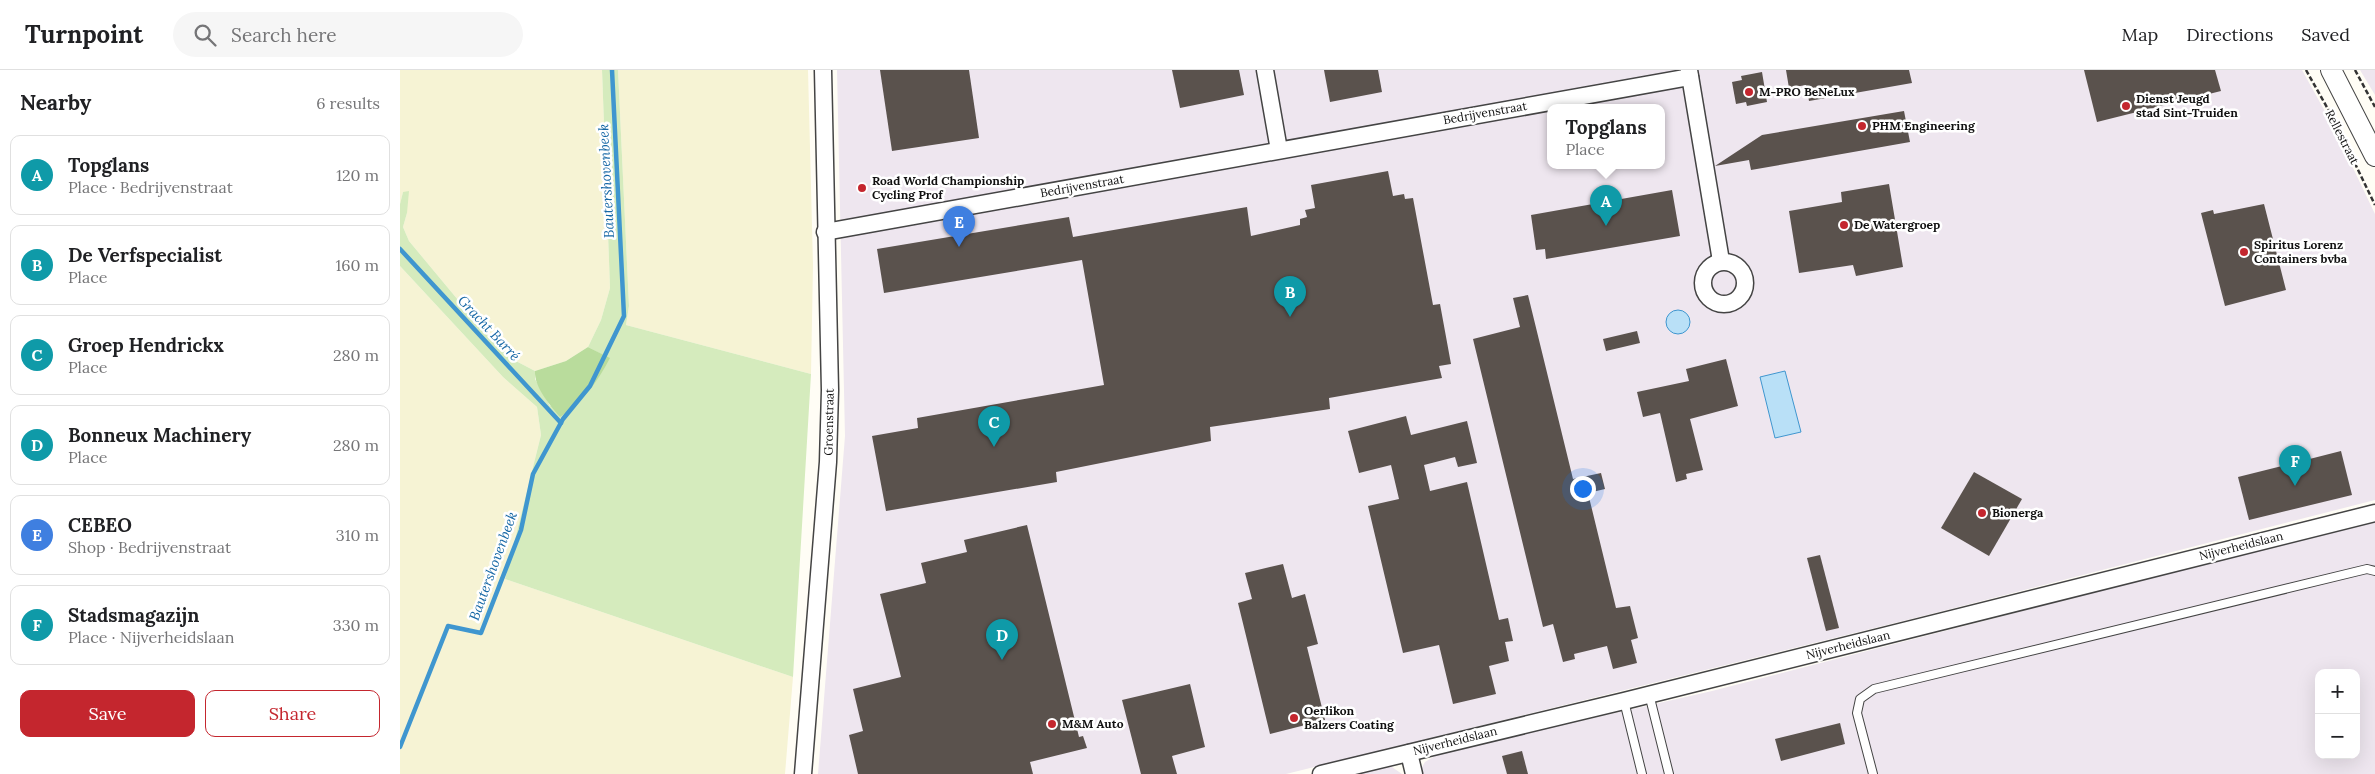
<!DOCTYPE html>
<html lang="en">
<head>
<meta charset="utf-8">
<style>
  body { margin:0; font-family:Lora,serif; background:#f6f6f6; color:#202124 }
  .controls { position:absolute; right:15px; bottom:15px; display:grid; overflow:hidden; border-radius:10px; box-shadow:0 5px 20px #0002 }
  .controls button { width:45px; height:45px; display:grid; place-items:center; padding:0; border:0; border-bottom:1px solid #e0e0e0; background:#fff; color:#202124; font:25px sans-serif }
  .you { position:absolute; left:1182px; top:418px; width:18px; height:18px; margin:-12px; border:4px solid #fff; border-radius:50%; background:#1a73e8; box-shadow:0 0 0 8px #1a73e833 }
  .badge { display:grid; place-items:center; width:32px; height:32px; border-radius:50%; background:#c4262e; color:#fff; font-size:16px; font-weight:700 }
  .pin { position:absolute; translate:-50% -41px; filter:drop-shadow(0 1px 2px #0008) }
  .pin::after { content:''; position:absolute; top:26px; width:18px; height:15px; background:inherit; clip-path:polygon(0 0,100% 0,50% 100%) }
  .popup { position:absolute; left:1147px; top:34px; width:118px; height:65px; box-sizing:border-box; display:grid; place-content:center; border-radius:10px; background:#fff; filter:drop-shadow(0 1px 4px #0005); font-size:16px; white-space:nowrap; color:#757577 }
  .popup b { font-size:19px; color:#202124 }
  .popup::after { content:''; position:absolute; left:50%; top:100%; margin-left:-10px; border:10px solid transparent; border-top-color:#fff }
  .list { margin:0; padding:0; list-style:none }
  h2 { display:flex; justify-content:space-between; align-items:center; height:65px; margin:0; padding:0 20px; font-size:21px }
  h2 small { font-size:16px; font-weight:400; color:#757577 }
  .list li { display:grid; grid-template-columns:32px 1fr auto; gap:15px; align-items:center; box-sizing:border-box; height:80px; margin:0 10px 10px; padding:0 10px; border:1px solid #e0e0e0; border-radius:10px }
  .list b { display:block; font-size:19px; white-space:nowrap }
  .list p { margin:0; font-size:16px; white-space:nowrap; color:#757577 }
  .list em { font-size:16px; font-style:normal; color:#757577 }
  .actions { display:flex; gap:10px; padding:15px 20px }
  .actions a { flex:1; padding:11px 0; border:1px solid #c4262e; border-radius:10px; text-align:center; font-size:18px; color:#c4262e }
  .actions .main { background:#c4262e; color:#fff }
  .icon { flex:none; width:28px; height:28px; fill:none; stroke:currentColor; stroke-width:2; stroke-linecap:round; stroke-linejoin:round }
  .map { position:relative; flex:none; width:1975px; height:704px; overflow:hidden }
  header { display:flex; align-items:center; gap:30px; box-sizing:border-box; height:70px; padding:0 25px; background:#fff; border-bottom:1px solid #e0e0e0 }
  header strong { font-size:24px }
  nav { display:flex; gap:28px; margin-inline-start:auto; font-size:18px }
  .search { width:350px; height:45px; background:#f6f6f6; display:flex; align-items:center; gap:12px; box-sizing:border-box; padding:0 18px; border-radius:28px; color:#757577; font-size:19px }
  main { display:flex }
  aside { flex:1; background:#fff }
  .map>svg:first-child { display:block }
  .industrial { fill:#eee6ef; fill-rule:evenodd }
  .farmland { fill:#f6f3d4 }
  .green { fill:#d5ebbd }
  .forest { fill:#b9dc9c }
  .water { fill:#b9e0f7; stroke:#3f96cf }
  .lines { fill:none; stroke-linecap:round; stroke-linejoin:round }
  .stream { stroke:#3f96cf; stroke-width:4.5 }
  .building { fill:#5a524d }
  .service-casing { stroke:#444; stroke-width:10 }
  .minor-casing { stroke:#444; stroke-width:19 }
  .tertiary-casing { stroke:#444; stroke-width:22 }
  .path { stroke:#333; stroke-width:2.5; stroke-dasharray:5 2.5; stroke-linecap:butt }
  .service { stroke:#fff; stroke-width:8 }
  .minor { stroke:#fff; stroke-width:16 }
  .tertiary { stroke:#fff; stroke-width:20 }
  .poi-dot { fill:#c4262e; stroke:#fff; stroke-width:2 }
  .labels { text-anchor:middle; stroke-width:5; stroke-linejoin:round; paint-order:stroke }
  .poi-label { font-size:12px; font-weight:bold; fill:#111; stroke:#fff; text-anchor:start }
  .street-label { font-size:12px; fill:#111; stroke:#fff }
  .water-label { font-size:14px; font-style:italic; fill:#1768a6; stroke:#fff }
</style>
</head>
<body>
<header>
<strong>Turnpoint</strong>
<div class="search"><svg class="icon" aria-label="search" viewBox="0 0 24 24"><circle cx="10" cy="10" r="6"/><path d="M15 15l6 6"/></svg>Search here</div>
<nav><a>Map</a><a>Directions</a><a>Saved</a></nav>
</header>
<main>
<aside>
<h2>Nearby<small>6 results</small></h2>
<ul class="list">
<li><span class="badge" style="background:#0f9aa8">A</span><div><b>Topglans</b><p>Place · Bedrijvenstraat</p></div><em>120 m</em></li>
<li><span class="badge" style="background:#0f9aa8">B</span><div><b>De Verfspecialist</b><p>Place</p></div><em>160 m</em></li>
<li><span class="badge" style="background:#0f9aa8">C</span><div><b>Groep Hendrickx</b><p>Place</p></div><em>280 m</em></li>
<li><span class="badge" style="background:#0f9aa8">D</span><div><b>Bonneux Machinery</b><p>Place</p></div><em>280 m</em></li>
<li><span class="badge" style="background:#3f7fe0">E</span><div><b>CEBEO</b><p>Shop · Bedrijvenstraat</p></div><em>310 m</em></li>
<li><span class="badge" style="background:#0f9aa8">F</span><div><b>Stadsmagazijn</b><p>Place · Nijverheidslaan</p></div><em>330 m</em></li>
</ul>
<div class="actions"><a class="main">Save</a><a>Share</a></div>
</aside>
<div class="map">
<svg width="1975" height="704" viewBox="0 0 1975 704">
  <rect width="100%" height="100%" fill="#fffdf5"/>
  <!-- industrial -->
  <g class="industrial">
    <path d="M437 0H1902L1932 54 1975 144V430L1535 543 886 704H418L445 366ZM1151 37H1261V95H1151Z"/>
    <polygon points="1960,0 1975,0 1975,25"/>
    <path d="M1975 450V704H1021V699L1025 692 1040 683 1312 621ZM1919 603H1956V685H1919Z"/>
    <polygon points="989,695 1002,704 955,704"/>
  </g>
  <!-- farmland -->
  <g class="farmland">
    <polygon points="0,0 202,0 210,218 201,250 188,277 166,291 135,301 114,290 78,254 9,171 3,157 7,143 3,122 0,134"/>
    <polygon points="218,0 408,0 413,195 411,304 226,255 229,236"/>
    <polygon points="0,196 103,307 137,337 141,365 105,509 393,607 385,704 0,704"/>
  </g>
  <!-- green -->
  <polygon class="green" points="202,0 218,0 229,236 226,255 411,304 393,607 105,509 141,365 137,337 103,307 0,196 0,134 3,122 9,121 7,143 3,157 9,171 78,254 114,290 135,301 135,309 150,336 209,288 188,277 201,250 210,218"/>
  <!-- forest -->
  <path class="forest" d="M188 277 210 288C197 313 183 331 160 347 150 335 134 317 135 301L166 291Z"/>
  <!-- water -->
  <g class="water">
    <circle cx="1278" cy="252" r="12"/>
    <polygon points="1385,301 1401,362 1375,368 1360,307"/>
  </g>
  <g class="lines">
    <!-- stream -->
    <g class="stream">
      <polyline points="0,179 161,353"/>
      <polyline points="0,677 48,556 81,563 121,460 133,404 163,349 190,316 224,246 212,0"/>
    </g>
  </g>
  <!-- building -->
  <g class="building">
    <polygon points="480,0 569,0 579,68 492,81"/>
    <polygon points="772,0 839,0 844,25 780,38"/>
    <polygon points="924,0 978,0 982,22 930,32"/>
    <polygon points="1386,0 1509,0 1512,13 1409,31 1406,15 1389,18"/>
    <polygon points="1684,0 1815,0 1821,21 1697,52"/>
    <polygon points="1362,2 1367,32 1347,36 1346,32 1336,34 1332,12 1342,10 1341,6"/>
    <polygon points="1504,41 1510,72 1351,100 1349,90 1315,96 1362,65"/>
    <polygon points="988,101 993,126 1004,124 1005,129 1013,128 1033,235 1040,234 1051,294 1039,296 1042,308 929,328 930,339 810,357 811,371 656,402 657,412 486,441 472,366 518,358 517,348 704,315 682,190 484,223 477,179 669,147 673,167 847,137 851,166 900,155 900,149 907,147 905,140 915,138 911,115"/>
    <polygon points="1489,114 1503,197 1456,206 1453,195 1399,203 1389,141 1442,132 1441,122"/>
    <polygon points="1272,120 1280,166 1146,189 1145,179 1136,180 1131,145"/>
    <polygon points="1864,134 1886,220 1825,236 1801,143 1813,140 1814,144"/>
    <polygon points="1128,225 1173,409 1201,403 1205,419 1188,423 1216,538 1230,536 1238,568 1231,570 1237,593 1213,599 1207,576 1174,584 1175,589 1163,592 1153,554 1143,557 1073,269 1120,257 1113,228"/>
    <polygon points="1237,261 1240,273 1206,281 1203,269"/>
    <polygon points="1326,289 1338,336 1290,349 1303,400 1286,404 1287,409 1276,412 1260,343 1243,347 1237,322 1289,311 1286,299"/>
    <polygon points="1006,346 1011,365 1067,351 1077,393 1058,397 1055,387 1024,395 1030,421 1067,412 1099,550 1108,548 1113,571 1105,572 1109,591 1089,596 1096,624 1053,634 1039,575 1003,583 968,436 999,429 991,395 959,403 948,361"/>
    <polygon points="1941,381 1952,425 1849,450 1838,407"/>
    <polygon points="1574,402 1622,429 1589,486 1541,458"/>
    <polygon points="627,455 679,667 683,666 687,678 630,692 633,704 458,704 449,665 463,661 453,619 501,607 480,524 526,513 521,493 567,482 564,470"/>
    <polygon points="1420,485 1439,558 1426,561 1407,488"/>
    <polygon points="883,494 892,528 905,524 918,574 907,577 925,650 870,664 838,533 852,529 845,503"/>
    <polygon points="790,614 805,677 772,686 777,704 741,704 722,630"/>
    <polygon points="1440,653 1445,674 1381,691 1375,669"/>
    <polygon points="1122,681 1128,704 1107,704 1102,686"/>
  </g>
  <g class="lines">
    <!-- service casing -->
    <g class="service-casing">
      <g id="service">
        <polyline points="1249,624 1269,704"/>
        <polyline points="1224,631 1242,704"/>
        <polyline points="1473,704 1457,643 1460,629 1474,619 1967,499 1975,501"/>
      </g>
    </g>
    <!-- minor casing -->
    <g class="minor-casing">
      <g id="minor">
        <polyline points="865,0 879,80"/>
        <polyline points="1289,0 1321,191"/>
        <polyline points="425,162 1290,7"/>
        <circle cx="1324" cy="213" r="21"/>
        <polyline points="1009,683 1014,704"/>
        <polyline points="403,704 428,392 430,320 423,0"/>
        <polyline points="921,704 1224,631 1975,443"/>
      </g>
    </g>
    <!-- tertiary casing -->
    <g class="tertiary-casing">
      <polyline id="tertiary" points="1931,0 1975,86"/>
    </g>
    <!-- path -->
    <g class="path">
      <polyline points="1906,0 1933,48 1975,135"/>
      <polyline points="1955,0 1975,37"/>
    </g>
    <!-- service -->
    <use href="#service" class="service"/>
    <!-- minor -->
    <use href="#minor" class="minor"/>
    <!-- tertiary -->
    <use href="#tertiary" class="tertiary"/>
  </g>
  <!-- markers -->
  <g class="poi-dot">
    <circle cx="1349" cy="22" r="5"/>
    <circle cx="1726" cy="36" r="5"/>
    <circle cx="1462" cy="56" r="5"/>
    <circle cx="462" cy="118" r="5"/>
    <circle cx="1444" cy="155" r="5"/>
    <circle cx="1844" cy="182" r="5"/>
    <circle cx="1582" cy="443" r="5"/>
    <circle cx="894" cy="648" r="5"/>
    <circle cx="652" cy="654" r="5"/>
  </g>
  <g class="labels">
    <!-- poi labels -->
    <g class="poi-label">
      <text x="1359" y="26">M-PRO BeNeLux</text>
      <text x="1736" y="33">Dienst Jeugd<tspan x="1736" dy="14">stad Sint-Truiden</tspan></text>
      <text x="1472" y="60">PHM Engineering</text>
      <text x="472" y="115">Road World Championship<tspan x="472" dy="14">Cycling Prof</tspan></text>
      <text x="1454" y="159">De Watergroep</text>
      <text x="1854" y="179">Spiritus Lorenz<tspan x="1854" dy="14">Containers bvba</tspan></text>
      <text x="1592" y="447">Bionerga</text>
      <text x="904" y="645">Oerlikon<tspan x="904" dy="14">Balzers Coating</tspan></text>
      <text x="662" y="658">M&amp;M Auto</text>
    </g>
    <!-- street labels -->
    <g class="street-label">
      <text transform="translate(1085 43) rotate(-10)" y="4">Bedrijvenstraat</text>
      <text transform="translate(1942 67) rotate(63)" y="4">Rellestraat</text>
      <text transform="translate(682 116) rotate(-10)" y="4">Bedrijvenstraat</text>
      <text transform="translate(429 352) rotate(-89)" y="4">Groenstraat</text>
      <text transform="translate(1841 476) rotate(-14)" y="4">Nijverheidslaan</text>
      <text transform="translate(1448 575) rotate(-14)" y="4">Nijverheidslaan</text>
      <text transform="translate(1055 671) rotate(-14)" y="4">Nijverheidslaan</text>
    </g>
    <!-- water labels -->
    <g class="water-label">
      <text transform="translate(206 111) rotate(-93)" y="5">Bautershovenbeek</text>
      <text transform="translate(89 258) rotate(47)" y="5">Gracht Barré</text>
      <text transform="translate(93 496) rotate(-70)" y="5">Bautershovenbeek</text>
    </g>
  </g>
</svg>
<div class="controls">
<button>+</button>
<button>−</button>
</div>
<div class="you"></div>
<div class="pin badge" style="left:1206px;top:156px;background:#0f9aa8">A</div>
<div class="popup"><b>Topglans</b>Place</div>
<div class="pin badge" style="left:890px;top:247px;background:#0f9aa8">B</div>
<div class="pin badge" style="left:594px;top:377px;background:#0f9aa8">C</div>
<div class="pin badge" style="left:602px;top:590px;background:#0f9aa8">D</div>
<div class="pin badge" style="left:559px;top:177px;background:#3f7fe0">E</div>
<div class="pin badge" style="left:1895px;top:416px;background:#0f9aa8">F</div>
</div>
</main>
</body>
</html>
